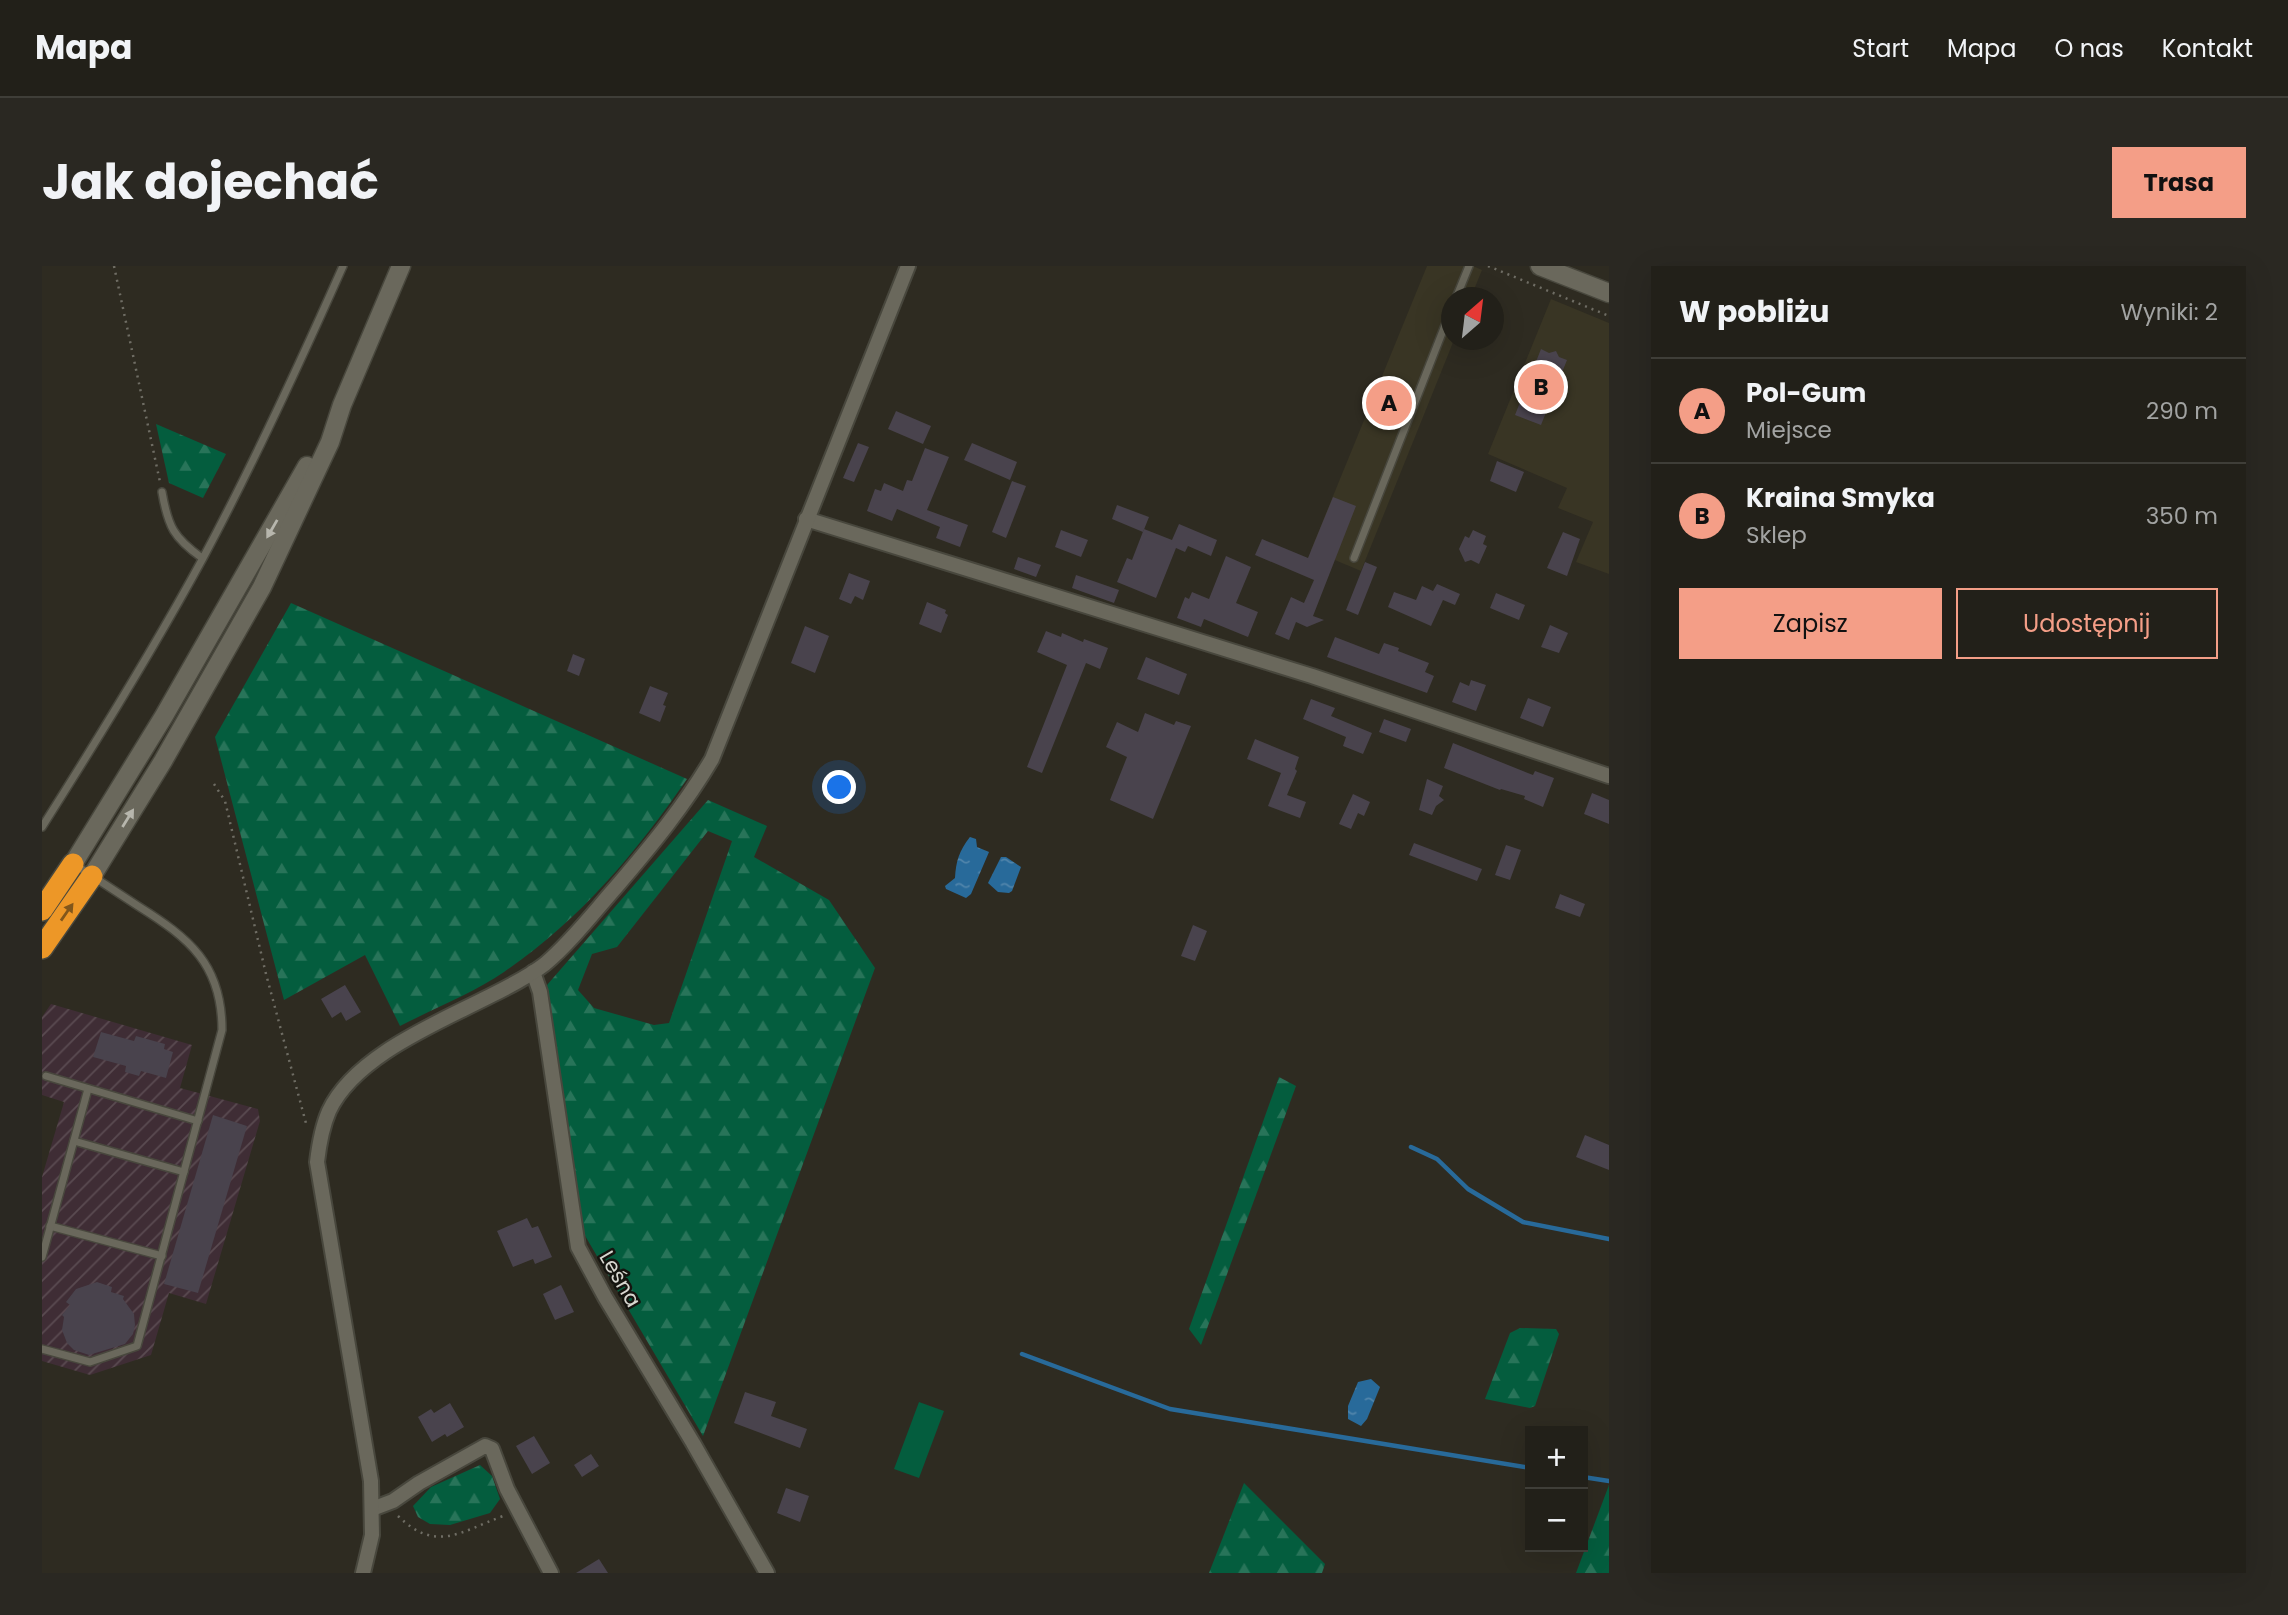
<!DOCTYPE html>
<html lang="pl">
<head>
<meta charset="utf-8">
<style>
  body { margin:0; font-family:Poppins,sans-serif; background:#2a2822; color:#f1f3f6 }
  .controls { position:absolute; right:21px; bottom:21px; display:grid; overflow:hidden; border-radius:0px; box-shadow:0 7px 28px #0002 }
  .controls button { width:63px; height:63px; display:grid; place-items:center; padding:0; border:0; border-bottom:2px solid #3f3e38; background:#222019; color:#f1f3f6; font:35px sans-serif }
  .compass { position:absolute; left:1399px; top:21px; width:63px; height:63px; border-radius:50%; background:#222019; box-shadow:0 7px 28px #0002; rotate:28deg }
  .you { position:absolute; left:798px; top:522px; width:24px; height:24px; margin:-18px; border:5px solid #fff; border-radius:50%; background:#1a73e8; box-shadow:0 0 0 10px #1a73e833 }
  .badge { display:grid; place-items:center; width:46px; height:46px; border-radius:50%; background:#f49e87; color:#111; font-size:23px; font-weight:700 }
  .pin { position:absolute; translate:-50% -50%; border:4px solid #fff; box-shadow:0 2px 7px #0006 }
  .list { margin:0; padding:0; list-style:none }
  h2 { display:flex; justify-content:space-between; align-items:center; height:91px; margin:0; padding:0 28px; font-size:30px }
  h2 small { font-size:23px; font-weight:400; color:#a2a3a2 }
  .list li { display:grid; grid-template-columns:46px 1fr auto; gap:21px; align-items:center; box-sizing:border-box; height:105px; padding:0 28px; border-top:2px solid #3f3e38 }
  .list b { display:block; font-size:26px; white-space:nowrap }
  .list p { margin:0; font-size:23px; white-space:nowrap; color:#a2a3a2 }
  .list em { font-size:23px; font-style:normal; color:#a2a3a2 }
  .actions { display:flex; gap:14px; padding:21px 28px }
  .actions a { flex:1; padding:16px 0; border:2px solid #f49e87; border-radius:0px; text-align:center; font-size:24px; color:#f49e87 }
  .actions .main { background:#f49e87; color:#111 }
  .map { position:relative; flex:none; width:1567px; height:1307px; overflow:hidden; border-radius:0px }
  header { display:flex; align-items:center; gap:42px; box-sizing:border-box; height:98px; padding:0 35px; background:#222019; border-bottom:2px solid #3f3e38 }
  header strong { font-size:33px }
  nav { display:flex; gap:38px; margin-inline-start:auto; font-size:24px }
  .intro { display:flex; align-items:center; justify-content:space-between; box-sizing:border-box; height:168px; padding:0 42px }
  h1 { margin:0; font-size:49px }
  .button { padding:18px 32px; border-radius:0px; background:#f49e87; color:#111; font-size:24px; font-weight:700 }
  main { display:flex; gap:42px; padding:0 42px }
  aside { flex:1; background:#222019; border-radius:0px; box-shadow:0 7px 28px #0002 }
  .map>svg:first-child { display:block }
  .built { fill:#393524 }
  .industrial { fill:url(#industrial-furrows) }
  .forest { fill:url(#forest-firs); fill-rule:evenodd }
  .pitch { fill:#045d3e }
  .water { fill:url(#water-ripples) }
  .lines { fill:none; stroke-linecap:round; stroke-linejoin:round }
  .stream { stroke:#286a9a; stroke-width:4.5 }
  .building { fill:#49434d }
  .lane-casing { stroke:#48473d; stroke-width:10 }
  .street-casing { stroke:#48473d; stroke-width:18 }
  .secondary-casing { stroke:#48473d; stroke-width:21 }
  .highway-casing { stroke:#48473d; stroke-width:24 }
  .path { stroke:#6f6d64; stroke-width:2.5; stroke-dasharray:2 5; stroke-linecap:butt }
  .lane { stroke:#6a685c; stroke-width:7 }
  .street { stroke:#6a685c; stroke-width:14 }
  .secondary { stroke:#6a685c; stroke-width:18 }
  .highway { stroke:#ed9727; stroke-width:21 }
  .oneway { fill:#b7b6ad }
  .oneway2 { fill:#81561b }
  .labels { text-anchor:middle; stroke-width:5; stroke-linejoin:round; paint-order:stroke }
  .street-label { font-size:21px; fill:#d8d7d0; stroke:#15140f }
</style>
</head>
<body>
<header>
<strong>Mapa</strong>
<nav><a>Start</a><a>Mapa</a><a>O nas</a><a>Kontakt</a></nav>
</header>
<div class="intro"><h1>Jak dojechać</h1><a class="button">Trasa</a></div>
<main>
<div class="map">
<svg width="1567" height="1307" viewBox="0 0 1567 1307">
  <defs>
    <pattern id="industrial-furrows" width="10" height="10" patternUnits="userSpaceOnUse" patternTransform="scale(1.75)"><rect width="10" height="10" fill="#3f2d35"/><path d="M-1 1l2-2M0 10L10 0M9 11l2-2" fill="none" stroke="#5a4b51"/></pattern>
    <pattern id="forest-firs" width="22" height="20" patternUnits="userSpaceOnUse" patternTransform="scale(1.75)"><rect width="22" height="20" fill="#045d3e"/><path d="M5 1l3.5 6h-7zM16 11l3.5 6h-7z" fill="#287459"/></pattern>
    <pattern id="water-ripples" width="26" height="14" patternUnits="userSpaceOnUse" patternTransform="scale(1.75)"><rect width="26" height="14" fill="#286a9a"/><path d="M2 4q2-2 4 0t4 0M15 11q2-2 4 0t4 0" fill="none" stroke="#5185ab"/></pattern>
  </defs>
  <rect width="100%" height="100%" fill="#2e2b21"/>
  <!-- built -->
  <g class="built">
    <polygon points="1385,0 1431,0 1440,4 1429,31 1409,32 1409,74 1412,74 1319,305 1269,284"/>
    <polygon points="1509,33 1567,57 1567,308 1534,296 1551,256 1516,242 1525,222 1446,188"/>
  </g>
  <!-- industrial -->
  <polygon class="industrial" points="9,738 150,779 138,822 216,843 218,855 164,1038 127,1027 109,1089 48,1109 0,1095 0,911 22,836 0,829 0,751"/>
  <!-- forest -->
  <g class="forest">
    <polygon points="114,158 184,188 161,232 127,217"/>
    <path d="M249 337 645 513C594 587 537 655 462 706 433 726 391 743 358 760L323 689 242 734 173 471Z"/>
    <path d="M666 534 725 560 712 591 787 634 833 702 661 1170 542 968 505 719ZM666 565 690 575 627 757 612 759 552 742 536 724 550 688 575 681Z"/>
    <polygon points="1237,811 1254,820 1159,1079 1147,1063"/>
    <polygon points="1478,1062 1514,1063 1517,1068 1493,1140 1488,1142 1443,1133 1468,1067"/>
    <polygon points="438,1199 450,1210 458,1233 448,1247 408,1259 388,1258 376,1251 371,1240 389,1221"/>
    <polygon points="1202,1217 1283,1298 1280,1307 1167,1307"/>
    <polygon points="1567,1219 1567,1307 1534,1307"/>
  </g>
  <!-- pitch -->
  <polygon class="pitch" points="877,1136 902,1145 877,1212 852,1203"/>
  <!-- water -->
  <g class="water">
    <path d="M928 571 934 573 935 581 947 586 929 628 924 632 904 623 903 620 913 612C914 595 917 585 928 571Z"/>
    <polygon points="959,591 964,591 979,601 970,625 967,627 956,626 946,617"/>
    <polygon points="1329,1113 1338,1121 1325,1153 1319,1160 1306,1153 1306,1140 1316,1116"/>
  </g>
  <g class="lines">
    <!-- stream -->
    <g class="stream">
      <polyline points="1369,881 1395,893 1426,923 1481,956 1567,973"/>
      <polyline points="980,1088 1128,1143 1488,1202"/>
      <polyline points="1541,1211 1567,1215"/>
    </g>
  </g>
  <!-- building -->
  <g class="building">
    <polygon points="1499,83 1507,87 1514,85 1517,91 1525,94 1499,159 1473,149"/>
    <polygon points="1344,120 1361,127 1350,154 1333,148"/>
    <polygon points="854,145 889,160 881,178 846,163"/>
    <polygon points="816,177 827,181 812,216 801,212"/>
    <polygon points="930,177 975,196 968,214 922,194"/>
    <polygon points="883,182 907,191 885,244 926,259 918,281 894,272 898,261 855,243 850,255 825,245 833,223 839,225 842,217 861,225 865,214 870,215"/>
    <polygon points="1455,195 1482,206 1474,226 1448,215"/>
    <polygon points="970,215 984,220 964,272 950,266"/>
    <polygon points="1291,231 1314,240 1271,350 1282,354 1265,361 1254,356 1247,374 1233,368 1249,331 1262,337 1272,314 1213,289 1220,273 1266,292"/>
    <polygon points="1075,239 1107,251 1101,266 1070,253"/>
    <polygon points="1137,258 1175,274 1169,290 1146,280 1143,286 1134,282 1114,332 1075,316 1085,292 1090,294 1102,263 1130,274"/>
    <polygon points="1019,264 1046,274 1039,291 1013,281"/>
    <polygon points="1431,264 1444,270 1441,278 1445,280 1437,298 1429,294 1423,296 1417,283 1423,270 1427,272"/>
    <polygon points="1521,266 1538,273 1525,310 1505,302"/>
    <polygon points="1184,290 1209,301 1194,337 1216,346 1206,371 1162,353 1159,361 1135,352 1143,331 1147,333 1150,326 1167,333"/>
    <polygon points="976,291 999,299 994,311 972,303"/>
    <polygon points="1323,296 1335,301 1316,349 1304,344"/>
    <polygon points="807,307 828,315 821,334 813,330 809,338 797,333"/>
    <polygon points="1034,309 1077,324 1072,337 1030,322"/>
    <polygon points="1395,318 1418,328 1413,339 1401,334 1389,360 1346,341 1352,326 1374,334 1380,320 1391,325"/>
    <polygon points="1454,327 1483,339 1477,354 1448,342"/>
    <polygon points="885,336 904,344 903,347 906,349 899,367 877,358"/>
    <polygon points="1508,359 1526,367 1517,387 1499,381"/>
    <polygon points="763,360 787,370 773,407 749,397"/>
    <polygon points="1004,365 1019,371 1020,367 1041,376 1042,373 1066,382 1058,403 1044,397 1000,507 985,501 1025,399 995,386"/>
    <polygon points="1293,371 1337,388 1342,377 1357,382 1356,385 1387,397 1383,406 1392,410 1385,427 1285,391"/>
    <polygon points="531,388 543,393 537,410 525,405"/>
    <polygon points="1104,391 1145,408 1137,429 1095,413"/>
    <polygon points="1429,414 1444,419 1434,445 1410,436 1418,416 1427,420"/>
    <polygon points="608,420 626,427 621,439 624,440 618,456 597,447"/>
    <polygon points="1486,432 1509,441 1501,461 1478,452"/>
    <polygon points="1269,433 1293,442 1289,450 1330,467 1321,488 1301,480 1304,471 1261,453"/>
    <polygon points="1103,447 1132,459 1134,455 1149,460 1111,553 1068,534 1085,491 1064,481 1075,456 1096,466"/>
    <polygon points="1342,453 1369,463 1364,476 1337,466"/>
    <polygon points="1213,473 1257,491 1253,503 1255,505 1245,529 1264,536 1258,552 1226,540 1239,507 1205,493"/>
    <polygon points="1411,477 1491,509 1493,505 1512,512 1501,541 1482,533 1483,530 1459,523 1458,524 1402,502"/>
    <polygon points="1385,513 1401,520 1397,530 1402,534 1394,540 1390,549 1377,544"/>
    <polygon points="1550,527 1567,534 1567,558 1542,548"/>
    <polygon points="1311,528 1328,536 1322,550 1316,547 1309,563 1297,558"/>
    <polygon points="1372,577 1440,603 1435,615 1367,589"/>
    <polygon points="1464,579 1479,584 1468,614 1453,609"/>
    <polygon points="1518,628 1543,638 1538,651 1513,642"/>
    <polygon points="1151,659 1165,665 1153,695 1139,690"/>
    <polygon points="303,719 319,746 304,755 299,746 290,752 279,733"/>
    <polygon points="59,766 92,775 94,770 123,778 122,783 131,786 124,812 99,805 97,810 83,806 84,800 51,791"/>
    <polygon points="171,849 205,860 156,1027 122,1018"/>
    <polygon points="1543,869 1567,879 1567,904 1534,891"/>
    <polygon points="485,952 490,962 496,960 510,991 493,998 491,993 471,1001 455,965"/>
    <polygon points="55,1016 70,1021 69,1026 82,1030 81,1033 92,1048 93,1059 91,1068 83,1078 47,1089 32,1084 25,1077 20,1064 22,1051 20,1049 28,1039 24,1036 34,1023"/>
    <polygon points="519,1019 532,1046 513,1054 501,1028"/>
    <polygon points="703,1126 734,1136 729,1150 765,1163 758,1182 692,1157"/>
    <polygon points="408,1137 422,1161 405,1171 403,1168 390,1176 376,1151 389,1143 392,1147"/>
    <polygon points="492,1170 508,1197 490,1208 474,1180"/>
    <polygon points="549,1188 557,1200 540,1211 532,1199"/>
    <polygon points="744,1222 767,1230 758,1256 735,1247"/>
    <polygon points="557,1293 566,1307 534,1307"/>
  </g>
  <g class="lines">
    <!-- lane casing -->
    <g class="lane-casing">
      <g id="lane">
        <polyline points="1414,32 1427,0"/>
        <path d="M120 226C126 261 132 272 160 292"/>
        <polyline points="1312,292 1409,44"/>
        <path d="M0 561C56 473 111 384 161 292 212 197 257 99 301 0"/>
        <polyline points="4,810 156,855"/>
        <polyline points="32,875 142,906"/>
        <polyline points="8,960 120,990"/>
        <polyline points="0,991 46,823"/>
        <path d="M0 1083 48 1096 95 1080 180 764C180 698 147 672 96 640 75 626 53 612 32 598"/>
      </g>
    </g>
    <!-- street casing -->
    <g class="street-casing">
      <g id="street">
        <polyline points="764,253 1270,410 1567,510"/>
        <polyline points="491,706 498,726 536,981 563,1031 651,1177 725,1307"/>
        <polyline points="330,1243 351,1235 377,1217 443,1180 450,1183 465,1223 509,1307"/>
        <path d="M321 1307 330 1269 329 1215 275 896C277 879 280 861 287 845 312 791 393 758 444 732 464 722 485 712 503 698 530 675 552 646 575 620 610 579 643 539 670 493L866 0"/>
      </g>
    </g>
    <!-- secondary casing -->
    <g class="secondary-casing">
      <g id="secondary">
        <polyline points="1498,0 1567,27"/>
        <polyline points="31,598 122,450 265,200"/>
        <polyline points="50,610 121,495 220,321 288,176 300,139 359,0"/>
      </g>
    </g>
    <!-- highway casing -->
    <g class="highway-casing">
      <g id="highway">
        <polyline points="0,644 31,598"/>
        <polyline points="0,682 50,610"/>
      </g>
    </g>
    <!-- path -->
    <g class="path">
      <polyline points="72,0 118,216"/>
      <polyline points="1446,0 1567,50"/>
      <polyline points="172,518 183,535 224,708 265,861"/>
      <path d="M356 1250C394 1287 418 1266 461 1250"/>
    </g>
    <!-- lane -->
    <use href="#lane" class="lane"/>
    <!-- street -->
    <use href="#street" class="street"/>
    <!-- secondary -->
    <use href="#secondary" class="secondary"/>
    <!-- highway -->
    <use href="#highway" class="highway"/>
  </g>
  <!-- one-way arrows -->
  <defs><path id="oneway-solid" d="M-6-.8H1V-3.2L6.5 0L1 3.2V.8H-6Z" transform="scale(1.75)"/></defs>
  <g class="oneway">
    <use href="#oneway-solid" transform="translate(230 263) rotate(120)"/>
    <use href="#oneway-solid" transform="translate(86 552) rotate(-58)"/>
  </g>
  <use class="oneway2" href="#oneway-solid" transform="translate(25 646) rotate(-55)"/>
  <g class="labels">
    <!-- street labels -->
    <g class="street-label">
      <text transform="translate(578 1013) rotate(60)" y="7">Leśna</text>
    </g>
  </g>
</svg>
<div class="controls">
<button>+</button>
<button>−</button>
</div>
<svg class="compass" viewBox="-18 -18 36 36"><path d="M0-13l5 13h-10z" fill="#e53935"/><path d="M0 13l5-13h-10z" fill="#a2a3a2"/></svg>
<div class="you"></div>
<div class="pin badge" style="left:1347px;top:137px">A</div>
<div class="pin badge" style="left:1499px;top:121px">B</div>
</div>
<aside>
<h2>W pobliżu<small>Wyniki: 2</small></h2>
<ul class="list">
<li><span class="badge">A</span><div><b>Pol-Gum</b><p>Miejsce</p></div><em>290 m</em></li>
<li><span class="badge">B</span><div><b>Kraina Smyka</b><p>Sklep</p></div><em>350 m</em></li>
</ul>
<div class="actions"><a class="main">Zapisz</a><a>Udostępnij</a></div>
</aside>
</main>
</body>
</html>
